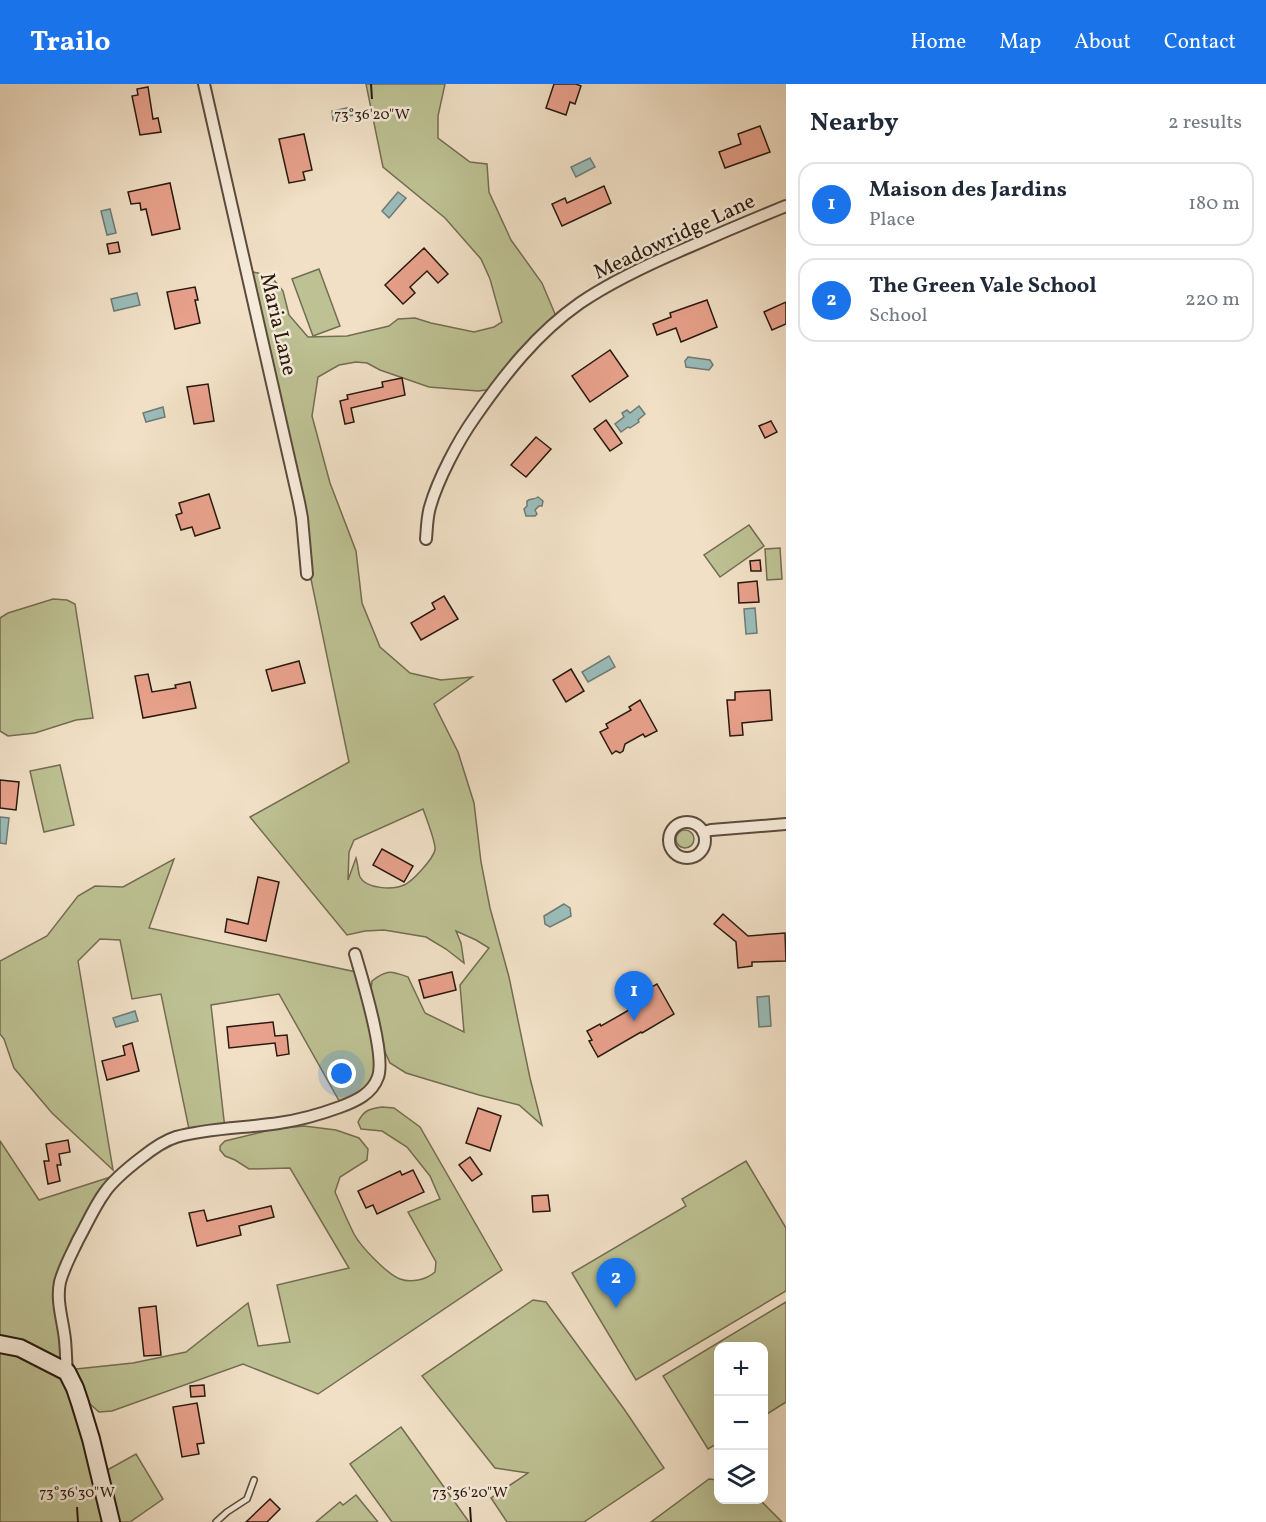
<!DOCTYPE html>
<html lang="en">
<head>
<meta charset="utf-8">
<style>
  body { margin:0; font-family:Vollkorn,serif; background:#f2f2f3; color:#1f2937 }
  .controls { position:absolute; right:18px; bottom:18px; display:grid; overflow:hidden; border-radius:12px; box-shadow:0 6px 24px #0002 }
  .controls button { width:54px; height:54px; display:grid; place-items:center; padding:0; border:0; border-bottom:2px solid #e0e1e3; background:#fff; color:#1f2937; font:30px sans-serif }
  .you { position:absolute; left:342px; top:990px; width:21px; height:21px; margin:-15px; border:4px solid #fff; border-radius:50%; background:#1a73e8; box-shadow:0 0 0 9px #1a73e833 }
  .badge { display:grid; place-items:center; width:39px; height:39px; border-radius:50%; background:#1a73e8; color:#fff; font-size:20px; font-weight:700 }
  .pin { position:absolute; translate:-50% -50px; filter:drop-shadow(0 2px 3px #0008) }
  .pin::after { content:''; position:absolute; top:32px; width:21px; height:18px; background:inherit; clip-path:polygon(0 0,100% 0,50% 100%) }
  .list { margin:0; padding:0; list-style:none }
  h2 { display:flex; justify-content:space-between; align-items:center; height:78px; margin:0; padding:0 24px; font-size:26px }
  h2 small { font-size:20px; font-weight:400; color:#747a83 }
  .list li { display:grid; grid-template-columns:39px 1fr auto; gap:18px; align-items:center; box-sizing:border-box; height:84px; margin:0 12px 12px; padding:0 12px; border:2px solid #e0e1e3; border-radius:18px }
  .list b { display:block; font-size:22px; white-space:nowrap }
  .list p { margin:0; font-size:20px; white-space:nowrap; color:#747a83 }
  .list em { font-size:20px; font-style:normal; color:#747a83 }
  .icon { flex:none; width:33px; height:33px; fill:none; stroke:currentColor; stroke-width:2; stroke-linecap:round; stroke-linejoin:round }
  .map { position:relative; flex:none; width:786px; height:1438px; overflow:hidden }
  header { display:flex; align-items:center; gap:36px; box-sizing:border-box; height:84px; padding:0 30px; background:#1a73e8; color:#fff }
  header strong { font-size:28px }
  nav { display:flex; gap:33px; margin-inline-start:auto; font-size:21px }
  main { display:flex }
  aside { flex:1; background:#fff }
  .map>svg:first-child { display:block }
  .green { fill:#bdc193; stroke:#736d51; stroke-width:1.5; fill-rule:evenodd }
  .water { fill:#9bbcb9; stroke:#6d7b75; stroke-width:1.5 }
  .building { fill:#e8a18c; stroke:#29190f; stroke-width:1.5 }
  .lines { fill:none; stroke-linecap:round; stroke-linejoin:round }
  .lane-casing { stroke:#5b4b3d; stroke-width:8 }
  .street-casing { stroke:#5b4b3d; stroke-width:14 }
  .secondary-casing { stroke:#29190f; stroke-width:20 }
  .lane { stroke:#f6ebda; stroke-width:5 }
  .street { stroke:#f6ebda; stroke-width:10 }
  .secondary { stroke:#f6ebda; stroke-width:16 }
  .ticks { fill:none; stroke:#29190f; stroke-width:2 }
  .labels { text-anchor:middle; stroke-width:5; stroke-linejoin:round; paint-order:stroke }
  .street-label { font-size:21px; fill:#29190f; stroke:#f6ebda }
  .ticks-label { font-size:15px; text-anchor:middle; fill:#29190f; stroke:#f6ebda; stroke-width:5; stroke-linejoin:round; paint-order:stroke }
</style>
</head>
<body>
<header>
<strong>Trailo</strong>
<nav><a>Home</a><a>Map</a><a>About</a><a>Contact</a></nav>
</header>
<main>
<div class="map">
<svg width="786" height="1438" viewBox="0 0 786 1438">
  <rect width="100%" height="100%" fill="#f1e0c6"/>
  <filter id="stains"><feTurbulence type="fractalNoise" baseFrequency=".00333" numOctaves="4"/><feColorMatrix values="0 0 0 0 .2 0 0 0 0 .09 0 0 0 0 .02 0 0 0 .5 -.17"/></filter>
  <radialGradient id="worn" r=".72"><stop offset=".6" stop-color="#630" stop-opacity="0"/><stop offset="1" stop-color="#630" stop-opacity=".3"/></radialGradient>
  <!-- green -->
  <g class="green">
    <path d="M366 0H445L438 32V54L470 78 487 80 489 108 511 156 542 199 558 237 494 305 478 307 429 303 380 286 367 279 356 278 339 281 318 293 312 332 330 399 356 467 362 519 380 563 410 589 441 596 472 593 434 620 458 668 474 719 481 778 490 824 509 893 530 994 542 1041 519 1021 479 1011 406 989 390 979 385 968 370 913 372 897C387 885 392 887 408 893L425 929 464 948 460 901 489 864 476 856 456 847 461 859 464 879 446 865 426 853 384 846 365 847 347 851 250 733 349 678 247 187 258 189 273 195 283 207 289 231 308 253 347 252 389 242 398 235 415 234 431 239 474 248 494 243 502 238 490 195 481 175 445 134 383 83ZM423 725C426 733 436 760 435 766 433 775 412 798 404 801 393 806 366 805 360 793 358 788 358 780 356 774L348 796 349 768 354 756Z"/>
    <polygon points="319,185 340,242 313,252 292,195"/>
    <polygon points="749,441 764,462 720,493 704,471"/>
    <polygon points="780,464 782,495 767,496 765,465"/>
    <polygon points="53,515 67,516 75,520 93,634 76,636 35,649 8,652 0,647 0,534 8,529"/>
    <polygon points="60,681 74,741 44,748 30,687"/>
    <circle cx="685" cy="755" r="9"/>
    <polygon points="174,775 149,844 361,889 380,968 374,1002 342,1022 279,910 211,921 225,1045 190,1050 161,910 132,915 120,856 100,855 78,877 113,1086 52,1029 14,984 4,955 0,950 0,877 47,852 78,812 95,802 123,803"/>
    <path d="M382 1023 394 1024 420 1043 502 1186 318 1310 243 1280 112 1327 99 1328 90 1320 74 1287 76 1285 133 1279 186 1268 248 1219 258 1262 290 1258 277 1201 349 1184 290 1084 249 1085 235 1076 225 1072 220 1066V1062L225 1057 274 1045 304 1042 336 1046 359 1054 368 1065 367 1076 340 1093 335 1108C341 1122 347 1136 354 1150 361 1163 387 1190 400 1195 411 1199 426 1196 435 1188L436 1178 408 1128 440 1115 430 1092 407 1063 382 1047 361 1045 358 1038C364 1026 369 1025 382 1023Z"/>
    <polygon points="0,1057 39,1116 123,1089 105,1107 60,1198 65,1255 100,1390 136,1370 163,1415 130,1438 0,1438"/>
    <polygon points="746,1077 786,1144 786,1207 636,1296 572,1189 686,1122 682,1115"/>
    <polygon points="533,1216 546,1218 624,1325 664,1384 584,1438 507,1438 491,1414 528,1389 495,1384 422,1292"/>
    <polygon points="786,1218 786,1318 764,1332 764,1262 718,1262 718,1359 708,1365 663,1292"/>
    <polygon points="401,1343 469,1438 392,1438 350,1380"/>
    <polygon points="709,1395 718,1396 718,1416 760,1416 782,1438 651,1438"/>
    <polygon points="356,1411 378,1438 316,1438 340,1418 343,1421"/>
  </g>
  <!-- water -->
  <g class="water">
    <polygon points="352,23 354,31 333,36 332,27"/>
    <polygon points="590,74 595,83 576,93 571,83"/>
    <polygon points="398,108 406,114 389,134 382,127"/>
    <polygon points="110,125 116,149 107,151 101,127"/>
    <polygon points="137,209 140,221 114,227 111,215"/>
    <polygon points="688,273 710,276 713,281 709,286 686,283 685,277"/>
    <polygon points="639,322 645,330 638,336 639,338 630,344 628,343 621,348 615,340 624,333 622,329 627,326 630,329"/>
    <polygon points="163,323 165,333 146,338 143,329"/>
    <path d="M538 413 543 417 542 422H539L535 426 537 430 535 432H526L524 425 527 422V417C530 414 534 416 538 413Z"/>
    <polygon points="755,524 757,549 746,550 744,525"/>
    <polygon points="609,572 615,583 588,598 582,588"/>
    <polygon points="0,733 9,734 6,760 0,759"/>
    <polygon points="564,820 570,824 571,832 550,843 545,840 544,832"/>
    <polygon points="769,912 771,942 759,943 757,913"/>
    <polygon points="135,927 138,937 116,943 113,934"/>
  </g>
  <!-- building -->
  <g class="building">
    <polygon points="554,0 576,0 581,2 575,20 570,18 566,31 546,24"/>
    <polygon points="148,3 153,35 158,34 161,48 140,51 132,12 138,11 137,5"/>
    <polygon points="760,42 770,68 725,84 719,68 741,60 738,50"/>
    <polygon points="304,50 312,86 303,88 305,96 289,99 279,55"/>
    <polygon points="170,99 180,145 152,151 146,125 141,126 140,119 131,120 128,108"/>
    <polygon points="604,102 611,119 562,142 552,120 565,114 567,119"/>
    <polygon points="118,158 120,168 109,170 107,160"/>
    <polygon points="424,164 448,190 438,199 427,187 410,203 415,209 403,220 385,201"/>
    <polygon points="195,203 198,216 195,216 200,239 175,245 167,208"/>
    <polygon points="707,216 717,243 681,258 676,244 657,251 653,240 671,233 670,229"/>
    <polygon points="786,218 786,240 772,246 764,228"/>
    <polygon points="610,266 628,292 590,318 572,292"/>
    <polygon points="402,294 405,311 351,324 354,338 345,340 340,317 348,315 347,311 383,303 382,298"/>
    <polygon points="208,300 214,337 194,340 187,303"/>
    <polygon points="606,336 622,359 610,367 594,345"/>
    <polygon points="771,337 777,348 765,354 759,342"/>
    <polygon points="536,353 551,365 526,393 511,381"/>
    <polygon points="209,410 220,444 195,452 192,443 181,446 176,431 182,429 179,419"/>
    <polygon points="760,476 761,487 751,487 750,477"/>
    <polygon points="757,497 759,518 739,519 738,499"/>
    <polygon points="444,512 458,535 421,556 411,539 435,525 432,519"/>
    <polygon points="299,577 305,599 272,607 266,586"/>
    <polygon points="571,585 584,607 566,618 553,596"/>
    <polygon points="148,590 152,608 176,604 175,601 190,598 196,624 143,634 135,592"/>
    <polygon points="770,606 772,636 742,639 743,651 730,652 727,616 735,616 735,608"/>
    <polygon points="640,616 657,647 645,653 643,650 625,660 623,667 620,669 616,667 612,670 600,648 608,644 606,640 631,626 629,623"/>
    <polygon points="0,696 19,698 16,726 0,724"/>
    <polygon points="382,765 413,782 404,798 373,781"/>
    <polygon points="258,793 279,798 266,857 225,848 227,835 248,840"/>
    <polygon points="723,830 748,852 785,849 786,877 752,878 752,882 738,884 736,858 714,840"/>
    <polygon points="452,888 456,906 424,914 419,896"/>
    <polygon points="657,900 674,930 642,949 641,948 598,973 589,957 592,956 587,947 600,940 601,942 629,926 627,924 649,912 646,906"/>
    <polygon points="273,938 275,952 287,951 289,970 277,972 275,959 229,964 227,943"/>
    <polygon points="132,959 139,987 107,996 102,977 125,971 123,962"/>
    <polygon points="478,1024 501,1032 490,1067 466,1059"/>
    <polygon points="68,1056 70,1068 59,1070 61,1081 57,1081 60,1097 48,1100 44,1077 49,1077 46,1060"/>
    <polygon points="470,1073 482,1090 472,1097 459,1081"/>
    <polygon points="413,1086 424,1108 377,1130 373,1121 366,1124 358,1107 400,1087 402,1091"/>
    <polygon points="548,1111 550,1127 533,1128 532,1112"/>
    <polygon points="271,1122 274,1133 239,1142 241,1151 197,1162 189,1129 204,1126 207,1137"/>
    <polygon points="156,1222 161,1271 144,1272 139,1224"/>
    <polygon points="204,1301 205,1312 191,1313 190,1302"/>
    <polygon points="197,1319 204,1359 197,1360 199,1370 182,1373 173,1323"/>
    <polygon points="270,1415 280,1425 267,1438 246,1438"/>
  </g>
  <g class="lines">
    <!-- lane casing -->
    <g class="lane-casing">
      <polyline id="lane" points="216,1438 227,1428 247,1415 254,1396"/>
    </g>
    <!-- street casing -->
    <g class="street-casing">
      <g id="street">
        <polyline points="204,0 299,418 302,434 307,490"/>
        <path d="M426 455C427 444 427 433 430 423 438 395 458 357 475 333 504 291 537 249 580 219 614 196 651 179 689 163 721 149 754 135 786 122"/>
        <circle cx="687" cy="756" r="18"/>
        <polyline points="703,748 711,746 786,740"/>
        <path d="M67 1288C66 1277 66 1266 65 1256 63 1236 56 1218 60 1198 64 1183 72 1169 78 1156 87 1140 94 1123 105 1108 114 1095 128 1084 141 1074 151 1066 163 1057 176 1053 207 1044 246 1044 279 1039 300 1036 321 1030 340 1023 356 1017 372 1010 378 993 386 971 362 894 355 870"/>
      </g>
    </g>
    <!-- secondary casing -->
    <g class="secondary-casing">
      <polyline id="secondary" points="0,1260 20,1264 67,1288 75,1304 80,1319 91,1355 111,1438"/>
    </g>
    <!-- lane -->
    <use href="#lane" class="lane"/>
    <!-- street -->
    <use href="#street" class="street"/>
    <!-- secondary -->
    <use href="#secondary" class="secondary"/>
  </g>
  <!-- ticks -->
  <path class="ticks" d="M371 0 372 15M77 1423 78 1438M470 1423 471 1438"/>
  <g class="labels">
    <!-- street labels -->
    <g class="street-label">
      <text transform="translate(674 152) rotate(-25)" y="7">Meadowridge Lane</text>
      <text transform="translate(279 240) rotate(77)" y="7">Maria Lane</text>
    </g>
  </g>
  <g class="ticks-label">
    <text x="372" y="35">73°36'20"W</text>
    <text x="77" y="1413">73°36'30"W</text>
    <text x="470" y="1413">73°36'20"W</text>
  </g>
  <rect width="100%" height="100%" filter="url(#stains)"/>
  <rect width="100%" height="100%" fill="url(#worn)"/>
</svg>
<div class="controls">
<button>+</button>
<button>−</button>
<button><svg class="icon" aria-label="layers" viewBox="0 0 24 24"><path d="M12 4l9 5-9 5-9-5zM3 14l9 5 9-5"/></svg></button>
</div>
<div class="you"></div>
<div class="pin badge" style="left:634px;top:937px">1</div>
<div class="pin badge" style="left:616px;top:1224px">2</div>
</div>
<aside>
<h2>Nearby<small>2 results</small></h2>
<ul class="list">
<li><span class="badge">1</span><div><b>Maison des Jardins</b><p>Place</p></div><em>180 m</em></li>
<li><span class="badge">2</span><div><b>The Green Vale School</b><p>School</p></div><em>220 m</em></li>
</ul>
</aside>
</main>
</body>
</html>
